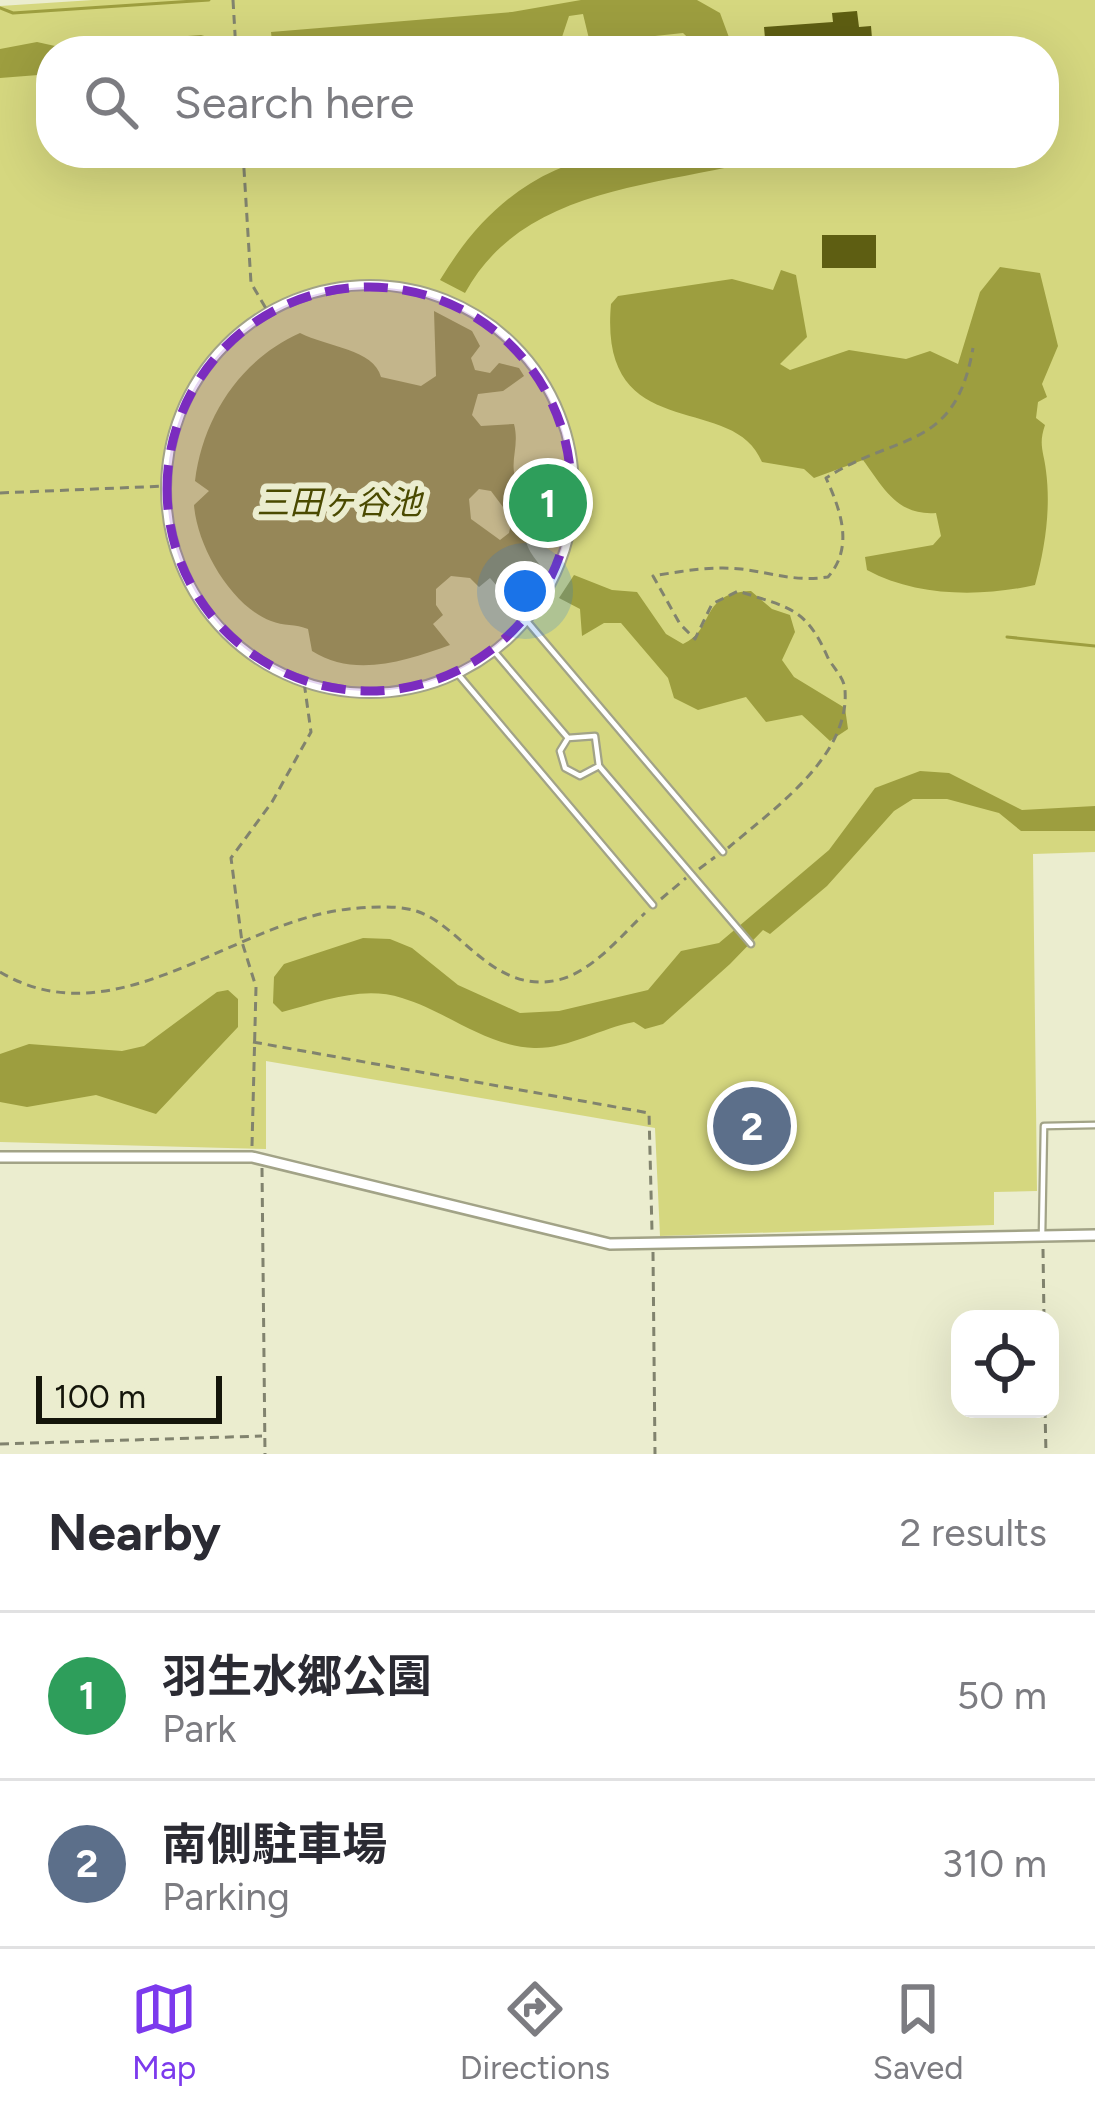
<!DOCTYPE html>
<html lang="en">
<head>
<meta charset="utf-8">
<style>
  body { margin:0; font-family:Figtree,"Noto Sans JP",sans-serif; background:#f7f7f7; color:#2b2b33 }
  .controls { position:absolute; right:36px; bottom:36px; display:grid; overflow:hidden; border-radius:24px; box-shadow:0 12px 48px #0002 }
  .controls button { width:108px; height:108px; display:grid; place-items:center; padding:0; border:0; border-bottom:3px solid #e1e1e2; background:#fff; color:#2b2b33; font:60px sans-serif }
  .scale { position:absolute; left:36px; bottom:30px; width:186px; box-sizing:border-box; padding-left:12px; border:6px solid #14150a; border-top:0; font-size:33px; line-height:42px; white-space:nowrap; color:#14150a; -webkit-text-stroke:9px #ebedcf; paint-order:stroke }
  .you { position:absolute; left:525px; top:591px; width:42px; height:42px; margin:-30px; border:9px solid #fff; border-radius:50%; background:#1a73e8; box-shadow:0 0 0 18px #1a73e833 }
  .badge { display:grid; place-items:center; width:78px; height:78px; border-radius:50%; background:#7c3aed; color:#fff; font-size:39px; font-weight:700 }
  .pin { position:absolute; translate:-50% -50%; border:6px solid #fff; box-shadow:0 3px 12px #0006 }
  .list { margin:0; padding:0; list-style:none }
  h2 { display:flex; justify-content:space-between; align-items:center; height:156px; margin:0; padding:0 48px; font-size:51px }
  h2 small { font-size:39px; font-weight:400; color:#7c7c81 }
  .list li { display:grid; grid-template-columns:78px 1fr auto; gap:36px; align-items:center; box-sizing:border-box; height:168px; padding:0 48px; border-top:3px solid #e1e1e2 }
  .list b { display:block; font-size:45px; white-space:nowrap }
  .list p { margin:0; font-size:39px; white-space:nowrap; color:#7c7c81 }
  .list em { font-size:39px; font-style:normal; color:#7c7c81 }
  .icon { flex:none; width:66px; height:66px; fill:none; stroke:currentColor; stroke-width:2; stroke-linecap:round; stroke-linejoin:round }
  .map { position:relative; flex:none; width:1095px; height:1454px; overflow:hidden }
  .search { position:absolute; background:#fff; box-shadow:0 12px 48px #0002; left:36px; right:36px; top:36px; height:132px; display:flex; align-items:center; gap:30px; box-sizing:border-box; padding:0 42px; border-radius:48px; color:#7c7c81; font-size:45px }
  .sheet { height:492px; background:#fff }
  nav { display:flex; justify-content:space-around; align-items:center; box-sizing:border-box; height:168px; border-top:3px solid #e1e1e2; background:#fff; font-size:33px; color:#7c7c81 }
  nav a { display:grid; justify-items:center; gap:6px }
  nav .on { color:#7c3aed }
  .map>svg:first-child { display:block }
  .green { fill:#d5d77f; fill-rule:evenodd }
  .water { fill:#9d9e3f; fill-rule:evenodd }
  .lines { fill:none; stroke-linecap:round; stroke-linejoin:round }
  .stream { stroke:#9d9e3f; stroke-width:3 }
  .building { fill:#5e5e12 }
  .service-casing { stroke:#a2a387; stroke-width:9 }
  .pedestrian-casing { stroke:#a2a387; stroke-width:12 }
  .minor-casing { stroke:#a2a387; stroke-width:14 }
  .path { stroke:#81836e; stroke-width:3; stroke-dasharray:9 6; stroke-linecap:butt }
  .service { stroke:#fff; stroke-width:4.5 }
  .pedestrian { stroke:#fff; stroke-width:8 }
  .minor { stroke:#fff; stroke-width:9 }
  .marked { fill:#7b2cbf; fill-opacity:0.2; stroke:#7b2cbf; stroke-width:9; stroke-dasharray:24 15; stroke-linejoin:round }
  .labels { text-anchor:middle; stroke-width:12; stroke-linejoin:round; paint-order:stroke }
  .water-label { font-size:33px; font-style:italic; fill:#4a4a00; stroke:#ebedcf }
</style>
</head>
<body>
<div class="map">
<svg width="1095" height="1454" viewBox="0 0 1095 1454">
  <rect width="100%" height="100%" fill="#ebedcf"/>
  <!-- green -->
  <path class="green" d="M93 0H1095V852L1033 854 1037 1191 994 1192V1225L660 1236 655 1128 266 1061V1149L0 1142V6ZM51 51H1044V153H51Z"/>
  <!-- water -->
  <g class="water">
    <polygon points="697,0 720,13 734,51 702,51 683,33 590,43 583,14 569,16 560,43 539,50 273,51 271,32 512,12 581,0"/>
    <polygon points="201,35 211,38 213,51 51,51 51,74 0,78 0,49 37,42 55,46"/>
    <path d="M611 153H740L729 167C632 188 518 196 465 293L440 280C481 212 532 168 611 153Z"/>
    <path d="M1000 267 1040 273 1058 346 1042 384 1047 397 1038 402 1036 418 1045 425C1038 445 1044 452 1046 471 1051 509 1045 548 1035 585 981 597 917 597 867 570L865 557 933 545 941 536 936 513C897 516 883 487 863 460L814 478 804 469 762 462C733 390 598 448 611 304L618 296 732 279 773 290 781 270 796 275 807 337 780 364 790 370 849 350 906 359 930 351 958 364 980 292Z"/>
    <path d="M434 311 472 331 480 346 471 358 475 370 490 373 499 363 519 368 524 376 503 391 478 394 472 415 481 426 514 424C522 454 499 473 532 498 532 538 512 532 544 570L533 589 504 594 490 578 479 587 470 578 451 576 436 589V605L443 615 433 624 450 645C406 661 354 678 312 651L308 629C296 624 283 626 271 621 231 606 197 546 194 505L209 491 195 481C203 417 240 360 300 333 327 347 374 349 381 377L421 386 436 376ZM479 489 491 491 512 519 509 533 500 540 471 519 469 499Z"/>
    <path d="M574 575 612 590 637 592 666 634 683 644C716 629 699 593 751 591L772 609 790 615 795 632 782 660 794 677 845 708 848 729 830 741 802 715 766 722 746 697 698 710 674 698 668 678 621 623H604L582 636 580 609 559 598Z"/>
    <path d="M920 771 949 773 1022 810 1095 806V831H1021L999 813 947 799H913L894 811 827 886 770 934 763 930 730 964 663 1024 645 1029 634 1022C601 1028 568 1049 534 1048 485 1046 446 1011 402 998 362 985 321 1002 282 1012L273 1003 274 977 284 964 363 938 390 939 412 948 458 985 520 1013 559 1011 648 990 681 951 719 943 829 850 875 788Z"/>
    <polygon points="228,990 238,999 238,1027 156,1114 96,1095 27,1107 0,1102 0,1054 29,1044 122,1051 144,1046 217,992"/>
  </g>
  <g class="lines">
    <!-- stream -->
    <g class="stream">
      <polyline points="0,8 13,13 209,0"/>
      <polyline points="1007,637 1095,646"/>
    </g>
  </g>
  <!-- building -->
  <g class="building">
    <polygon points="857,11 859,27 871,26 873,51 766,50 764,27 833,22 832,13"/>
    <rect x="822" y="235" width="54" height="33"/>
  </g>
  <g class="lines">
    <!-- service casing -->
    <g class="service-casing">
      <g id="service">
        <polyline points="526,620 723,852"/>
        <polyline points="494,651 568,738 560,751 565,768 580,776 599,766 595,736 568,738"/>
        <polyline points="457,673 653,905"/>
        <polyline points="599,766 751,944"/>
        <polyline points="1042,1236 1044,1126 1095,1125"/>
      </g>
    </g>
    <!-- pedestrian casing -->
    <g class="pedestrian-casing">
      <circle id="pedestrian" cx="370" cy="489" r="204"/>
    </g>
    <!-- minor casing -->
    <g class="minor-casing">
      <polyline id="minor" points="0,1157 252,1157 610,1244 1095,1235"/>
    </g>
    <!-- path -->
    <g class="path">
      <polyline points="233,0 236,51"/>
      <polyline points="243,153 251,283 268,312"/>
      <polyline points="0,493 165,486"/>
      <path d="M728 848C772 810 850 757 845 690 844 677 834 669 828 658 806 607 789 608 738 591L712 604 695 639 680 624 653 576C682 571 712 566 741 569 773 573 795 582 828 577 854 547 841 511 826 478 897 432 955 452 973 348"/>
      <polyline points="699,869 715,857"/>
      <polyline points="661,899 686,878"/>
      <path d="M0 972C116 1041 233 921 349 909 368 907 394 905 413 910 460 922 491 995 558 980 592 972 621 936 645 913"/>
      <polyline points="253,1042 649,1113 652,1231"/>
      <polyline points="252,1146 256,987 242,942 231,858 272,802 311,732 304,682"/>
      <polyline points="262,1168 265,1454"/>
      <polyline points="1043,1249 1044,1319"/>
      <polyline points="653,1252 655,1454"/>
      <polyline points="1045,1409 1046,1454"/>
      <polyline points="0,1444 262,1436"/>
    </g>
    <!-- service -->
    <use href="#service" class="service"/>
    <!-- pedestrian -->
    <use href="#pedestrian" class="pedestrian"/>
    <!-- minor -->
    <use href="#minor" class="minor"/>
  </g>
  <!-- marked area -->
  <path class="marked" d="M167 489a202 202 0 1 1 404 0a202 202 0 1 1-404 0Z"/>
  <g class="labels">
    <!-- water labels -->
    <g class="water-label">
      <text x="339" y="514">三田ヶ谷池</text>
    </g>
  </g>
</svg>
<div class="controls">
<button><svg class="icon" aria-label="locate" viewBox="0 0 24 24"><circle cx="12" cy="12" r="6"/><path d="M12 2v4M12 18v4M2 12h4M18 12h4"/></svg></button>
</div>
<div class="scale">100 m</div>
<div class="you"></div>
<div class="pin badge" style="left:548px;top:503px;background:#2e9e5b">1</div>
<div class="pin badge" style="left:752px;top:1126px;background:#5c6f8a">2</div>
<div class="search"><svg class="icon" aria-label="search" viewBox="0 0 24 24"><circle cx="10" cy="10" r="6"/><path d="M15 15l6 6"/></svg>Search here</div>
</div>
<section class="sheet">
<h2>Nearby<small>2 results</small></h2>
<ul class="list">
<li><span class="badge" style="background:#2e9e5b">1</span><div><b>羽生水郷公園</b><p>Park</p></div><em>50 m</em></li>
<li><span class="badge" style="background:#5c6f8a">2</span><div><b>南側駐車場</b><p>Parking</p></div><em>310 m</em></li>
</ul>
</section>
<nav>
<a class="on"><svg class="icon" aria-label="map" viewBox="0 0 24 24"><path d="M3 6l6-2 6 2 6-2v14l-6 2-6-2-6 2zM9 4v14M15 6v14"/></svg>Map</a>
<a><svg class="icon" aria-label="directions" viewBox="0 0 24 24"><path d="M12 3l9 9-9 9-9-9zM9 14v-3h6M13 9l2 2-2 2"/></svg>Directions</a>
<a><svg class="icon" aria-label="saved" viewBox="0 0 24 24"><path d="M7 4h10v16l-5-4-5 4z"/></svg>Saved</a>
</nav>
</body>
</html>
